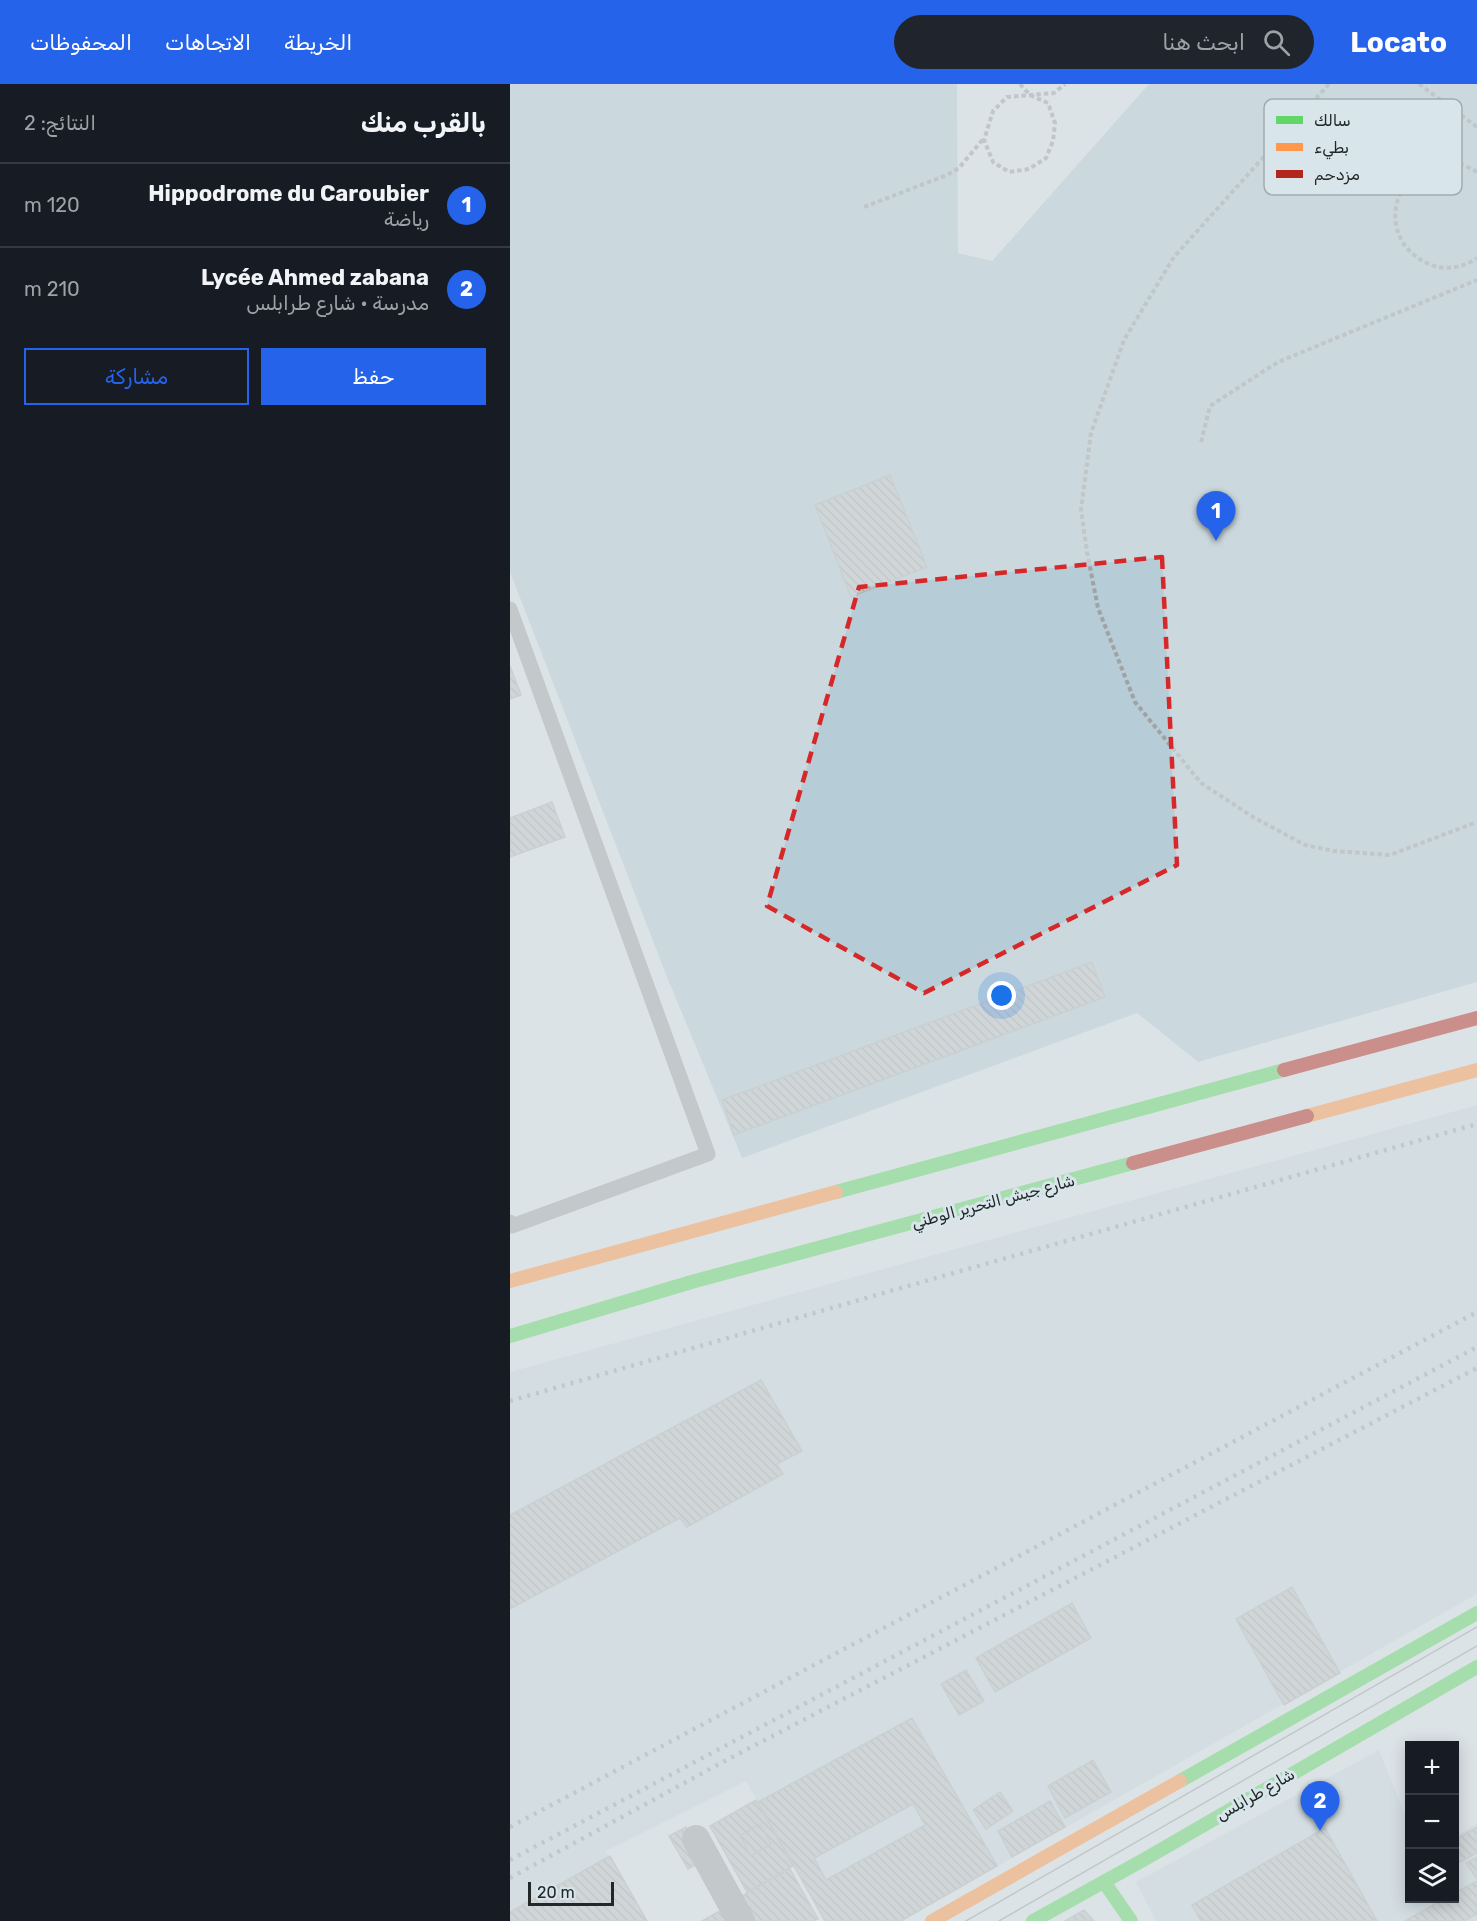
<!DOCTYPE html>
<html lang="ar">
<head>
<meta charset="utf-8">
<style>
  body { margin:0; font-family:Rubik,"Noto Naskh Arabic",sans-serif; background:#20242c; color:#f1f3f6; direction:rtl }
  .controls { position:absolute; right:18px; bottom:18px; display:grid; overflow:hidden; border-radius:0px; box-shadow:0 3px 15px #0003 }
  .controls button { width:54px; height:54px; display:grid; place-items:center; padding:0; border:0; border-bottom:2px solid #363941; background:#171b24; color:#f1f3f6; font:30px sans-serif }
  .scale { position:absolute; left:18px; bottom:15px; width:86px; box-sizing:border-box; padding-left:6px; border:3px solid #222728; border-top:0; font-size:16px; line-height:21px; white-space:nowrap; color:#222728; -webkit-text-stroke:4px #d8e5ea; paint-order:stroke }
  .you { position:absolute; left:492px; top:912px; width:21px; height:21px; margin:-15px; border:4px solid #fff; border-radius:50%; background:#1a73e8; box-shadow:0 0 0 9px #1a73e833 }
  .badge { display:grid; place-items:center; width:39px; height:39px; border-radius:50%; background:#2563eb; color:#fff; font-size:20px; font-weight:700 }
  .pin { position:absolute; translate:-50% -50px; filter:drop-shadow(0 2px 3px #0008) }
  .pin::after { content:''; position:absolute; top:32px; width:21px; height:18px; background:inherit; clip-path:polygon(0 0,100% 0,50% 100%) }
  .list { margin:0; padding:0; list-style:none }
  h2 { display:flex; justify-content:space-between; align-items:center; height:78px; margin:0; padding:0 24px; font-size:26px }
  h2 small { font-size:20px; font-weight:400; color:#9ea1a6 }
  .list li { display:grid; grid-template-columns:39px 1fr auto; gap:18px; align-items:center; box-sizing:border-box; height:84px; padding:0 24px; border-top:2px solid #363941 }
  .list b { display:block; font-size:22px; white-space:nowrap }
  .list p { margin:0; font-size:20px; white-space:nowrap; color:#9ea1a6 }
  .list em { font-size:20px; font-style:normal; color:#9ea1a6 }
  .actions { display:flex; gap:12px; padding:18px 24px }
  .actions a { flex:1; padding:14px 0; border:2px solid #2563eb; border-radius:0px; text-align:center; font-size:21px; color:#2563eb }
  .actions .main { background:#2563eb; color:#fff }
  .icon { flex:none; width:33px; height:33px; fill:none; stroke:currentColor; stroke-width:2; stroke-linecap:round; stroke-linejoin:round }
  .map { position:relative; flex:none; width:967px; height:1837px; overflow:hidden; direction:ltr }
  header { display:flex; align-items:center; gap:36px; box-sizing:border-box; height:84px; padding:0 30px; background:#2563eb; color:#fff }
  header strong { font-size:28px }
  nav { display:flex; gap:33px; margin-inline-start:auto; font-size:21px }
  .search { width:420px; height:54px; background:#20242c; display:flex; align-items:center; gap:15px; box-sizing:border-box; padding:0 21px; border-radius:33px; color:#9ea1a6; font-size:22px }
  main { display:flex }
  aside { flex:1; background:#171b24 }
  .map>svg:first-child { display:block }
  .built { fill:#c9d8dd }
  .garden { fill:#b6ccd6 }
  .building { fill:url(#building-back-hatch); stroke:#b3b9ba; stroke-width:1.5; fill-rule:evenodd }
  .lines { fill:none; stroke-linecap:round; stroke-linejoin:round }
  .path { stroke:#a0a2a4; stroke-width:4; stroke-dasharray:4.5 3; stroke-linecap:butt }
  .lane { stroke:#a4a7a9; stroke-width:15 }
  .street { stroke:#a4a7a9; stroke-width:28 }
  .fast { stroke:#63d668; stroke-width:14 }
  .slow { stroke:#ff974d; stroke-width:14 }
  .jam { stroke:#b3261e; stroke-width:14 }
  .tram { stroke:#a1a7a8; stroke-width:1.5 }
  .rail { stroke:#a1a7a8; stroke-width:4.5; stroke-dasharray:3 6; stroke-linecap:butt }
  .marked { fill:none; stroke:#d62828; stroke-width:4.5; stroke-dasharray:12 8; stroke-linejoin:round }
  .labels { text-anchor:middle; stroke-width:6; stroke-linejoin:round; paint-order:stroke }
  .street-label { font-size:16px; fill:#222728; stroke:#d8e5ea }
  .key { fill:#d8e5ea; stroke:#a1acb0; stroke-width:1.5 }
  .key-label { font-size:16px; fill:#222728 }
</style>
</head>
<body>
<header>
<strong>Locato</strong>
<div class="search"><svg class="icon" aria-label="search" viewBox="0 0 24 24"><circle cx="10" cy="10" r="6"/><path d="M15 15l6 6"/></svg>ابحث هنا</div>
<nav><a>الخريطة</a><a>الاتجاهات</a><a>المحفوظات</a></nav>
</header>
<main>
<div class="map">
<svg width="967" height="1837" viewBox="0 0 967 1837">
  <defs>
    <pattern id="building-back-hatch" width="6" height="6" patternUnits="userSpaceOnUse" patternTransform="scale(1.5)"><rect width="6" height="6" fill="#c0c6c7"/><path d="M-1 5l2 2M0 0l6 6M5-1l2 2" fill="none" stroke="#a5aaab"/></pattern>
  </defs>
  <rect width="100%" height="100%" fill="#dce3e6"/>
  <!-- built -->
  <g class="built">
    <polygon points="967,1021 967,1510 391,1837 315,1837 236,1697 96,1767 136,1837 0,1837 0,1288"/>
    <polygon points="869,1666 899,1741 900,1814 944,1814 945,1752 967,1739 967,1837 646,1837 626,1798"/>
  </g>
  <!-- garden -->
  <polygon class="garden" points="0,0 447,0 448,169 482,177 639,0 967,0 967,898 688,978 627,929 232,1074 157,893 0,488"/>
  <!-- building -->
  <g class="building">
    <polygon points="380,391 417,483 341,513 305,421"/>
    <polygon points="0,582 11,611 0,615"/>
    <polygon points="42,718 55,753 0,773 0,734"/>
    <polygon points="582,878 595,913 224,1051 212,1016"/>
    <polygon points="251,1296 292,1367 267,1380 273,1390 177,1443 170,1434 0,1525 0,1431"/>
    <polygon points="782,1503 830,1589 774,1621 726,1535"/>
    <polygon points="562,1519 581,1554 485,1608 466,1574"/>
    <polygon points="456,1586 474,1617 449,1631 431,1600"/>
    <path d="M402 1634 487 1782 391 1837H315L248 1718ZM403 1720 415 1741 316 1796 304 1774Z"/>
    <polygon points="583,1676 601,1708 555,1734 538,1702"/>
    <polygon points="490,1708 503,1727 476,1745 463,1726"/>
    <polygon points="246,1716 283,1782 237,1808 200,1742"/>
    <polygon points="540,1717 555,1743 502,1773 488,1747"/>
    <polygon points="250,1740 261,1760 241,1772 230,1752"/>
    <polygon points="176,1743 194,1776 178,1785 159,1752"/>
    <polygon points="967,1743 967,1769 944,1781 944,1756"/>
    <polygon points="815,1744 867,1837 691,1837 682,1821"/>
    <polygon points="100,1772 137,1837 0,1837 0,1828"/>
    <polygon points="967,1773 967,1795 956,1779"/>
    <polygon points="280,1785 308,1835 304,1837 245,1837 232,1812"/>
    <polygon points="967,1797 967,1830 954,1837 895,1837 935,1814 944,1814 944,1809"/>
    <polygon points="213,1825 220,1837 192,1837"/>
    <polygon points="574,1826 584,1837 555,1837"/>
  </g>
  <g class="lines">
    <!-- path -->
    <g class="path">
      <polyline points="510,0 520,11 538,19 545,39 543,57 536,74 519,85 499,88 483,78 474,56 483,27 497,13 544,9 555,0"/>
      <polyline points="819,0 664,173 614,256 581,349 571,426 577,468 588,524 625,618 691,699 743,733 795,761 824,767 880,771 967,738"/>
      <polyline points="909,0 967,43"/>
      <path d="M967 88C962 85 956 82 950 80 890 65 856 152 919 180 934 187 953 184 967 174"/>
      <polyline points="354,123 437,91 449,84 474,54"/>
      <polyline points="691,358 700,322 768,278 967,196"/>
    </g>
    <!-- lane -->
    <polyline class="lane" points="0,525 198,1070 2,1142 0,1138"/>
    <!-- street -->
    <polyline class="street" points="186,1755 231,1837"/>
    <!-- fast -->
    <g class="fast">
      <polyline points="326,1108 774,986"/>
      <polyline points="0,1252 185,1197 623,1079"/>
      <polyline points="670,1697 967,1529"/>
      <polyline points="594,1798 621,1837"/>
      <polyline points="523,1837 635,1775 967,1583"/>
    </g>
    <!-- slow -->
    <g class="slow">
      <polyline points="797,1032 967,986"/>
      <polyline points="0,1197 326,1108"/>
      <polyline points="422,1837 670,1697"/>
    </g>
    <!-- jam -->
    <g class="jam">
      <polyline points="774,986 967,934"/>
      <polyline points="623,1079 797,1032"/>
    </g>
    <!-- tram -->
    <g class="tram">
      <polyline points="456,1837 967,1543"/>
      <polyline points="489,1837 967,1562"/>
    </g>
    <!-- rail -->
    <g class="rail">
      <polyline points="0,1317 384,1206 967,1040"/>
      <polyline points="0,1743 967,1228"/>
      <polyline points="0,1776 967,1263"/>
      <polyline points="0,1794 211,1679 967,1284"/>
    </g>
  </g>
  <!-- marked area -->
  <path d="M0 0H967V1837H0ZM652 473 667 781 414 909 257 822 349 503Z" fill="#dce3e6" fill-opacity=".55" fill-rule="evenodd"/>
  <path class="marked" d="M652 473 667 781 414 909 257 822 349 503Z"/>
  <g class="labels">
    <!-- street labels -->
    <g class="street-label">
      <text transform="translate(483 1117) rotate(-15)" y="6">شارع جيش التحرير الوطني</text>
      <text transform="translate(745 1710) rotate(-30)" y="6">شارع طرابلس</text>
    </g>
  </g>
  <!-- legend -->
  <rect x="754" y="15" width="198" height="96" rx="9" class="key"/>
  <rect x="766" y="32" width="27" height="8" fill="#63d668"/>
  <rect x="766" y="59" width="27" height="8" fill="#ff974d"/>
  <rect x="766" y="86" width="27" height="8" fill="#b3261e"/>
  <g class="key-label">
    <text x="804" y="42">سالك</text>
    <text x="804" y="69">بطيء</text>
    <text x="804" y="96">مزدحم</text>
  </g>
</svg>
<div class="controls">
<button>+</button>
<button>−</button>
<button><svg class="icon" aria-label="layers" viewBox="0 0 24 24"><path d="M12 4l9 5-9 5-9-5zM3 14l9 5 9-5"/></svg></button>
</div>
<div class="scale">20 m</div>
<div class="you"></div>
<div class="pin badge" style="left:706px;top:457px">1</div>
<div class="pin badge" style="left:810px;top:1747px">2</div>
</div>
<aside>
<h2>بالقرب منك<small>النتائج: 2</small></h2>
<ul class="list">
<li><span class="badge">1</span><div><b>Hippodrome du Caroubier</b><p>رياضة</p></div><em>120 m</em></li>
<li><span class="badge">2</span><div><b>Lycée Ahmed zabana</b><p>مدرسة · شارع طرابلس</p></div><em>210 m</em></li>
</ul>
<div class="actions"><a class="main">حفظ</a><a>مشاركة</a></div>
</aside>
</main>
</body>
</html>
